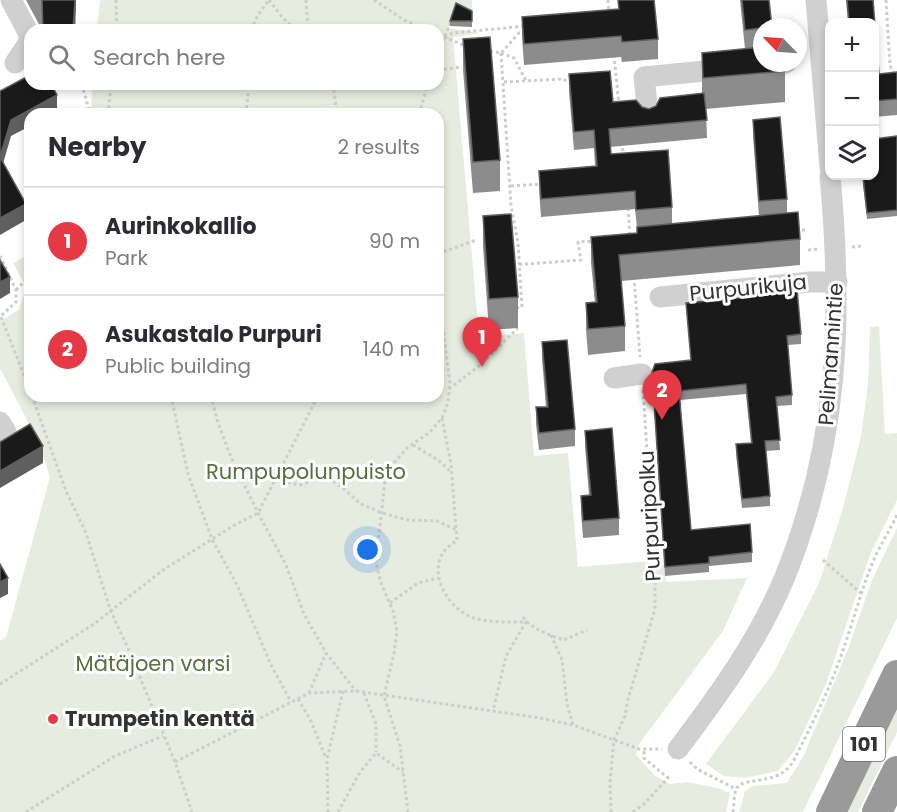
<!DOCTYPE html>
<html lang="en">
<head>
<meta charset="utf-8">
<style>
  body { margin:0; font-family:Poppins,sans-serif; background:#f7f7f7; color:#2b2b33 }
  .controls { position:absolute; right:18px; top:18px; display:grid; overflow:hidden; border-radius:12px; box-shadow:0 3px 9px #0003 }
  .controls button { width:54px; height:54px; display:grid; place-items:center; padding:0; border:0; border-bottom:2px solid #e1e1e2; background:#fff; color:#2b2b33; font:30px sans-serif }
  .compass { position:absolute; left:753px; top:18px; width:54px; height:54px; border-radius:50%; background:#fff; box-shadow:0 3px 9px #0003; rotate:295deg }
  .you { position:absolute; left:368px; top:550px; width:21px; height:21px; margin:-15px; border:4px solid #fff; border-radius:50%; background:#1a73e8; box-shadow:0 0 0 9px #1a73e833 }
  .badge { display:grid; place-items:center; width:39px; height:39px; border-radius:50%; background:#e63946; color:#fff; font-size:20px; font-weight:700 }
  .pin { position:absolute; translate:-50% -50px; filter:drop-shadow(0 2px 3px #0008) }
  .pin::after { content:''; position:absolute; top:32px; width:21px; height:18px; background:inherit; clip-path:polygon(0 0,100% 0,50% 100%) }
  .list { margin:0; padding:0; list-style:none }
  h2 { display:flex; justify-content:space-between; align-items:center; height:78px; margin:0; padding:0 24px; font-size:26px }
  h2 small { font-size:20px; font-weight:400; color:#7c7c81 }
  .list li { display:grid; grid-template-columns:39px 1fr auto; gap:18px; align-items:center; box-sizing:border-box; height:108px; padding:0 24px; border-top:2px solid #e1e1e2 }
  .list b { display:block; font-size:22px; white-space:nowrap }
  .list p { margin:0; font-size:20px; white-space:nowrap; color:#7c7c81 }
  .list em { font-size:20px; font-style:normal; color:#7c7c81 }
  .icon { flex:none; width:33px; height:33px; fill:none; stroke:currentColor; stroke-width:2; stroke-linecap:round; stroke-linejoin:round }
  .map { position:relative; flex:none; width:897px; height:812px; overflow:hidden }
  .search { position:absolute; background:#fff; box-shadow:0 3px 9px #0003; left:24px; top:24px; width:420px; height:66px; display:flex; align-items:center; gap:15px; box-sizing:border-box; padding:0 21px; border-radius:18px; color:#7c7c81; font-size:22px }
  .panel { position:absolute; background:#fff; box-shadow:0 3px 9px #0003; left:24px; top:108px; width:420px; height:294px; border-radius:18px }
  .map>svg:first-child { display:block }
  .green { fill:#e6ecdf }
  .lines { fill:none; stroke-linecap:round; stroke-linejoin:round }
  .path { stroke:#cdcdcd; stroke-width:3; stroke-dasharray:3 3; stroke-linecap:butt }
  .minor { stroke:#d0d0d0; stroke-width:21 }
  .highway { stroke:#9a9a9a; stroke-width:30 }
  .wall { fill:#8c8c8c }
  .shaded-wall { fill:#5f5f5f }
  .building { fill:#1a1a1a; stroke:#5f5f5f; stroke-width:1.5 }
  .poi-dot { fill:#e63946; stroke:#fff; stroke-width:2 }
  .labels { text-anchor:middle; stroke-width:6; stroke-linejoin:round; paint-order:stroke }
  .shield { fill:#fff; stroke:#707070; stroke-width:1.5 }
  .shield-label { font-size:20px; font-weight:bold; fill:#333 }
  .street-label { font-size:21px; fill:#333; stroke:#fff }
  .park-label { font-size:21px; fill:#56703f; stroke:#fff }
  .poi-label { font-size:21px; font-weight:bold; fill:#333; stroke:#fff; text-anchor:start }
</style>
</head>
<body>
<div class="map">
<svg width="897" height="812" viewBox="0 0 897 812">
  <rect width="100%" height="100%" fill="#fff"/>
  <!-- green -->
  <g class="green">
    <polygon points="100,0 472,0 472,16 456,9 449,28 480,33 453,37 479,337 524,333 534,456 568,453 578,567 663,560 666,582 747,578 723,631 639,744 636,755 655,776 670,784 687,782 721,789 730,793 726,812 0,812 0,641 6,637 50,477 39,443 0,368 0,321 19,310 26,287 13,263 30,254 30,396 438,396 438,114 91,114 92,87 57,84 438,84 438,30 97,30"/>
    <polygon points="879,326 885,434 897,433 897,500 871,552 826,684 795,750 778,771 744,778 724,776 706,764 774,672 819,583 843,508 861,437 868,385 870,327"/>
    <polygon points="897,528 897,618 803,812 739,812 745,791 753,786 787,783 804,755 848,649 872,580"/>
    <polygon points="897,710 897,732 858,812 847,812"/>
  </g>
  <g class="lines">
    <!-- path -->
    <g class="path">
      <polyline points="116,0 117,30"/>
      <polyline points="269,0 282,17 296,30"/>
      <polyline points="306,0 308,30"/>
      <polyline points="374,0 404,20 427,30"/>
      <polyline points="608,0 609,13"/>
      <polyline points="886,0 890,65 892,71 897,77"/>
      <polyline points="251,30 258,15 269,0"/>
      <polyline points="438,35 466,46"/>
      <polyline points="445,38 452,33 526,26"/>
      <polyline points="490,51 501,53 519,33 525,32"/>
      <polyline points="438,53 451,21"/>
      <polyline points="501,53 511,206 518,243 522,307 516,308"/>
      <polyline points="501,53 514,58 526,81"/>
      <polyline points="614,55 619,106"/>
      <polyline points="438,70 462,67"/>
      <polyline points="504,82 563,79 571,84"/>
      <polyline points="82,84 90,114"/>
      <polyline points="333,84 337,114"/>
      <polyline points="108,114 111,84"/>
      <polyline points="246,114 249,84"/>
      <polyline points="419,114 428,84"/>
      <polyline points="622,142 623,156"/>
      <polyline points="511,186 542,184"/>
      <polyline points="628,208 630,237"/>
      <polyline points="796,230 806,230"/>
      <polyline points="852,247 862,246"/>
      <polyline points="808,250 818,249"/>
      <polyline points="438,254 476,240"/>
      <polyline points="0,256 16,290 16,302 1,316"/>
      <polyline points="513,265 581,260 578,242 595,241"/>
      <polyline points="634,277 640,357"/>
      <polyline points="16,290 30,276"/>
      <polyline points="1,317 30,390"/>
      <polyline points="449,389 479,366 518,328"/>
      <polyline points="32,396 66,491 86,533 111,612 127,646 175,762 192,812"/>
      <polyline points="171,396 188,474 212,539 237,585 271,665 291,702"/>
      <polyline points="211,396 218,423 231,457 258,513 286,565 304,614 326,653 356,691"/>
      <polyline points="310,396 314,404"/>
      <path d="M442 418 451 464 457 541C422 558 441 604 471 617 487 623 509 622 526 622L506 656 493 711"/>
      <polyline points="413,445 438,460 451,472"/>
      <polyline points="276,480 300,485 325,477 338,484 361,504 382,513 408,520 437,521 457,530"/>
      <polyline points="823,560 861,593"/>
      <polyline points="390,603 418,583 438,578"/>
      <path d="M523 617C531 629 552 636 564 640L587 630"/>
      <polyline points="551,635 562,660 567,704 573,725"/>
      <polyline points="0,684 94,624 163,570 233,526 258,513 318,396"/>
      <polyline points="309,693 326,653"/>
      <polyline points="364,693 376,724 376,752"/>
      <polyline points="298,699 310,719 326,758"/>
      <polyline points="175,762 309,693 356,691 540,718 573,725 639,749 662,749"/>
      <polyline points="690,762 697,769 736,789"/>
      <polyline points="26,812 115,756 163,736"/>
      <polyline points="328,812 327,759 343,691"/>
      <polyline points="338,812 360,772 376,753 403,772"/>
      <polyline points="408,812 400,746 384,696 394,653 397,631 393,611 381,583 376,563 385,480 392,465 407,448 430,432 442,418 448,402 450,383 438,290"/>
      <polyline points="611,812 610,782 614,740 625,716 628,699 655,609 655,574 643,390"/>
      <polyline points="633,812 644,804 668,778 644,758 644,749"/>
      <path d="M733 812C734 805 734 795 736 789 743 775 779 788 794 760 812 724 832 685 844 647 854 619 861 591 872 564 879 547 889 532 897 515"/>
    </g>
    <!-- minor -->
    <g class="minor">
      <polyline points="11,0 29,34 29,42 15,63"/>
      <polyline points="816,0 830,167"/>
      <polyline points="648,114 644,77 786,63"/>
      <polyline points="660,297 810,282 837,282"/>
      <polyline points="614,378 642,374"/>
      <polyline points="0,422 6,432 0,436"/>
      <path d="M678 749C718 696 758 641 784 579 839 444 843 318 830 176"/>
    </g>
    <!-- highway -->
    <g class="highway">
      <polyline points="831,812 897,675"/>
      <polyline points="877,812 897,771"/>
    </g>
  </g>
  <!-- wall -->
  <g class="wall">
    <polygon points="26,0 76,0 75,30 42,30"/>
    <polygon points="618,0 658,39 658,59 622,62 621,57 524,65 522,37 522,17 618,9"/>
    <polygon points="740,0 769,0 762,27 762,63 785,71 785,102 706,109 707,138 610,147 611,154 672,207 672,224 759,216 753,136 753,120 787,199 787,213 800,239 800,265 621,281 625,326 625,351 588,355 586,329 586,303 595,303 591,263 591,237 637,233 637,228 635,209 541,217 539,189 539,171 595,166 594,148 574,150 569,92 569,74 613,102 649,109 702,94 702,53 745,49"/>
    <polygon points="846,0 873,0 879,74 897,72 897,115 874,117 874,22 848,22"/>
    <polygon points="472,11 472,27 450,26 450,21"/>
    <polygon points="463,39 500,160 500,191 473,193 463,70"/>
    <polygon points="897,136 897,216 867,219 862,176 874,176"/>
    <polygon points="483,216 518,297 518,328 489,330 483,247"/>
    <polygon points="686,303 801,334 801,344 787,345 792,395 792,405 777,406 780,450 766,451 770,496 770,506 742,508 736,454 736,444 751,443 746,394 680,400 691,530 752,552 752,562 709,566 709,572 665,576 652,372 691,360"/>
    <polygon points="542,342 575,429 575,446 539,450 536,424 536,407 546,407 542,359"/>
    <polygon points="585,431 619,518 619,535 583,538 581,512 581,496 589,495 585,447"/>
  </g>
  <!-- shaded-wall -->
  <g class="shaded-wall">
    <polygon points="75,0 76,0 75,30 73,30"/>
    <polygon points="57,95 57,111 52,114 30,114 30,126 11,136 0,174 0,157 11,120"/>
    <polygon points="26,204 26,220 0,235 0,218"/>
    <polygon points="10,277 10,293 0,299 0,282"/>
    <polygon points="43,446 43,463 0,488 0,471"/>
    <polygon points="8,578 8,594 0,598 0,582"/>
  </g>
  <!-- building -->
  <g class="building">
    <polygon points="42,0 75,0 73,30 43,30"/>
    <polygon points="618,0 654,0 658,39 622,42 621,36 524,44 522,17 619,9"/>
    <polygon points="742,0 769,0 772,27 762,27 762,28 745,30"/>
    <polygon points="847,0 873,0 879,74 897,72 897,99 874,101 874,22 849,22"/>
    <polygon points="456,3 472,11 472,21 450,21"/>
    <polygon points="490,37 500,160 473,162 463,39"/>
    <polygon points="762,47 762,63 785,63 785,71 703,78 702,53"/>
    <polygon points="610,71 613,102 636,100 642,107 649,109 656,106 660,98 704,93 707,120 609,129 611,154 668,150 672,207 636,210 635,191 541,199 539,171 597,166 594,130 574,132 569,74"/>
    <polygon points="30,75 30,84 51,84 57,95 11,120 0,157 26,204 0,218 0,91"/>
    <polygon points="780,117 787,199 759,201 753,120"/>
    <polygon points="897,136 897,210 867,213 863,176 874,176 874,139"/>
    <polygon points="798,212 800,239 619,255 625,326 588,329 586,303 597,302 591,237 637,233 637,227"/>
    <polygon points="511,214 518,297 489,299 483,216"/>
    <polygon points="0,260 10,277 0,282"/>
    <polygon points="797,289 801,334 787,336 792,395 776,397 780,440 765,441 770,496 742,499 736,444 752,443 746,384 679,391 691,530 750,524 752,552 709,557 709,563 665,567 652,372 655,364 691,360 686,303 749,297 749,294"/>
    <polygon points="567,340 575,429 539,433 536,407 548,407 542,342"/>
    <polygon points="30,424 43,446 0,471 0,442"/>
    <polygon points="612,428 619,518 583,521 581,496 591,495 585,431"/>
    <polygon points="0,564 8,578 0,582"/>
  </g>
  <!-- markers -->
  <circle class="poi-dot" cx="53" cy="719" r="6"/>
  <g class="labels">
    <!-- shield labels -->
    <rect class="shield" x="843" y="727" width="42" height="34" rx="4.5"/>
    <g class="shield-label">
      <text x="864" y="751">101</text>
    </g>
    <!-- street labels -->
    <g class="street-label">
      <text transform="translate(748 288) rotate(-6)" y="7">Purpurikuja</text>
      <text transform="translate(831 354) rotate(-86)" y="7">Pelimannintie</text>
      <text transform="translate(650 516) rotate(-93)" y="7">Purpuripolku</text>
    </g>
    <!-- park labels -->
    <g class="park-label">
      <text x="306" y="479">Rumpupolunpuisto</text>
      <text x="153" y="671">Mätäjoen varsi</text>
    </g>
    <!-- poi labels -->
    <g class="poi-label">
      <text x="65" y="726">Trumpetin kenttä</text>
    </g>
  </g>
</svg>
<div class="controls">
<button>+</button>
<button>−</button>
<button><svg class="icon" aria-label="layers" viewBox="0 0 24 24"><path d="M12 4l9 5-9 5-9-5zM3 14l9 5 9-5"/></svg></button>
</div>
<svg class="compass" viewBox="-18 -18 36 36"><path d="M0-13l5 13h-10z" fill="#e53935"/><path d="M0 13l5-13h-10z" fill="#7c7c81"/></svg>
<div class="you"></div>
<div class="pin badge" style="left:482px;top:367px">1</div>
<div class="pin badge" style="left:662px;top:420px">2</div>
<div class="search"><svg class="icon" aria-label="search" viewBox="0 0 24 24"><circle cx="10" cy="10" r="6"/><path d="M15 15l6 6"/></svg>Search here</div>
<section class="panel">
<h2>Nearby<small>2 results</small></h2>
<ul class="list">
<li><span class="badge">1</span><div><b>Aurinkokallio</b><p>Park</p></div><em>90 m</em></li>
<li><span class="badge">2</span><div><b>Asukastalo Purpuri</b><p>Public building</p></div><em>140 m</em></li>
</ul>
</section>
</div>
</body>
</html>
